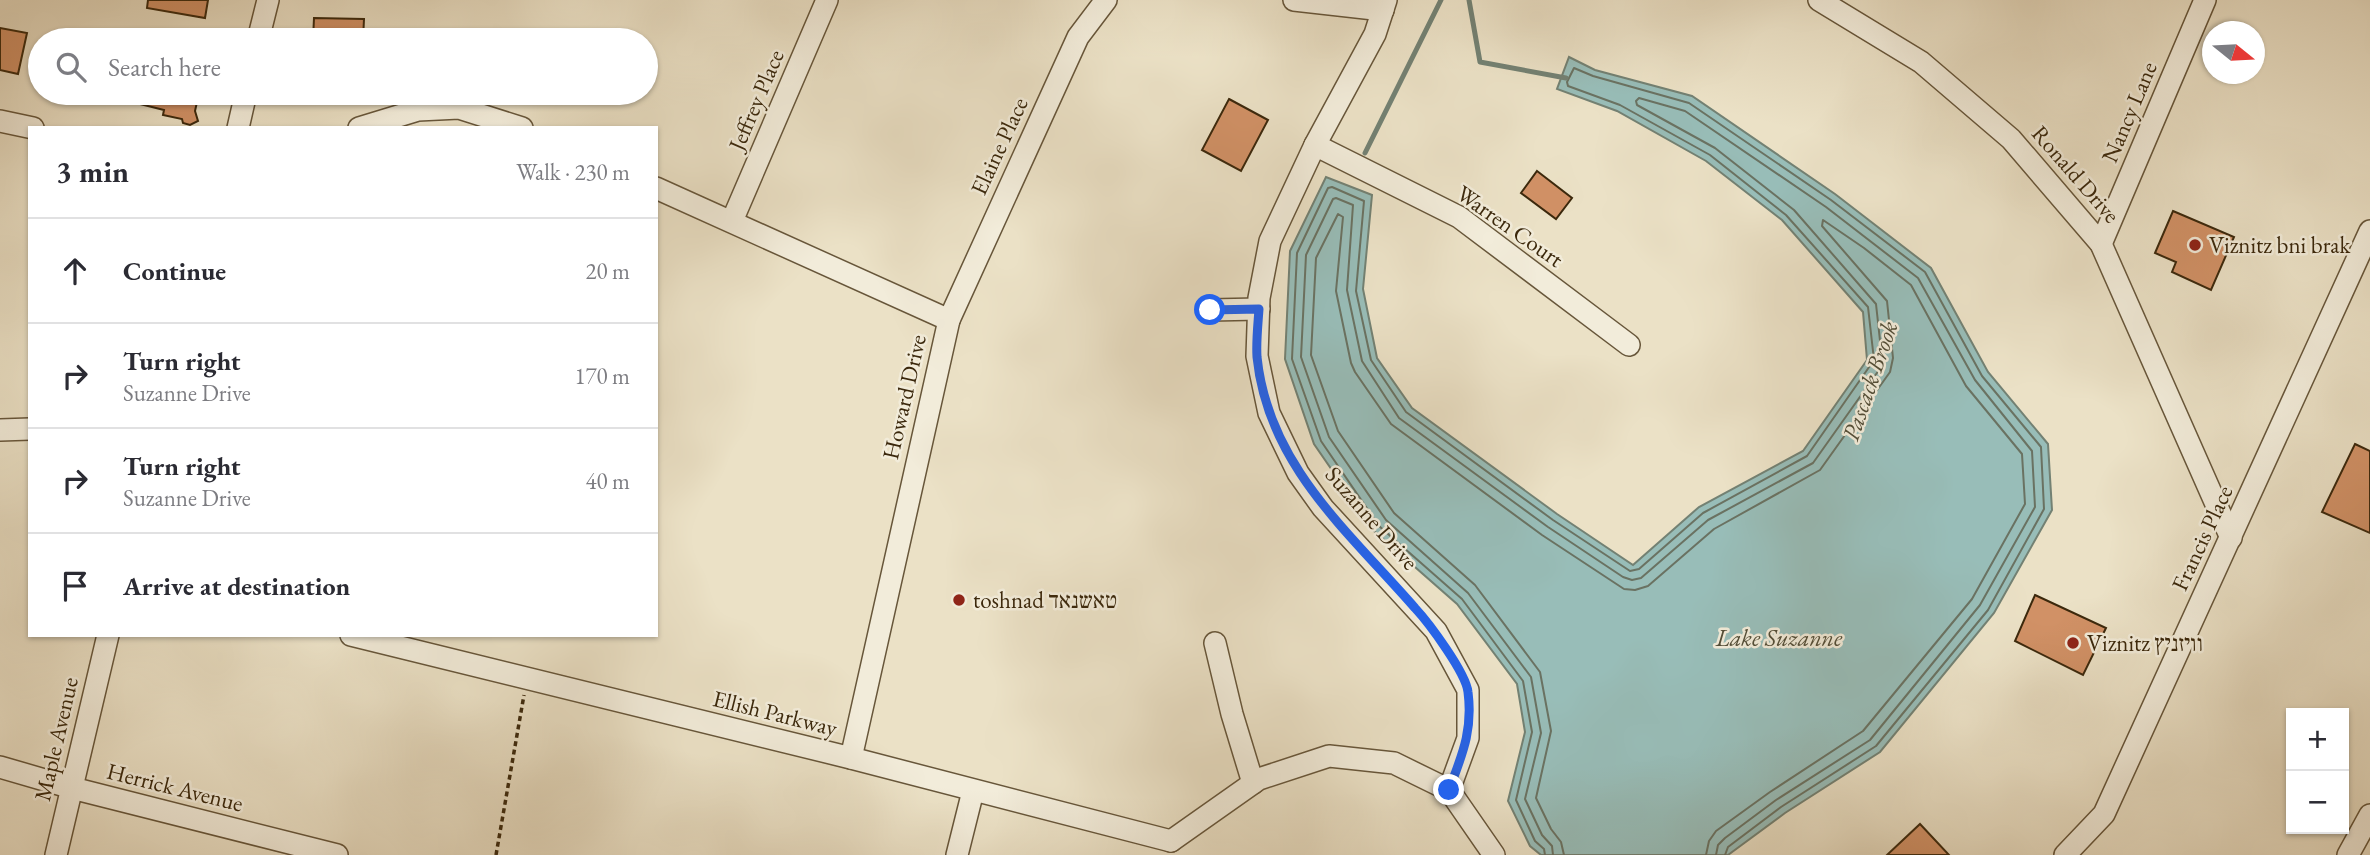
<!DOCTYPE html>
<html lang="en">
<head>
<meta charset="utf-8">
<style>
  body { margin:0; font-family:"EB Garamond","Frank Ruhl Libre",serif; background:#f7f7f7; color:#2b2b33 }
  .controls { position:absolute; right:21px; bottom:21px; display:grid; overflow:hidden; border-radius:0px; box-shadow:0 2px 5px #0004 }
  .controls button { width:63px; height:63px; display:grid; place-items:center; padding:0; border:0; border-bottom:2px solid #e1e1e2; background:#fff; color:#2b2b33; font:35px sans-serif }
  .compass { position:absolute; left:2202px; top:21px; width:63px; height:63px; border-radius:50%; background:#fff; box-shadow:0 2px 5px #0004; rotate:108deg }
  .stop { position:absolute; width:21px; height:21px; margin:-16px; border:5px solid #2563eb; border-radius:50%; background:#fff }
  .stop.end { background:#2563eb; border-color:#fff; box-shadow:0 2px 7px #0008 }
  .list { margin:0; padding:0; list-style:none }
  h2 { display:flex; justify-content:space-between; align-items:center; height:91px; margin:0; padding:0 28px; font-size:30px }
  h2 small { font-size:23px; font-weight:400; color:#7c7c81 }
  .list li { display:grid; grid-template-columns:46px 1fr auto; gap:21px; align-items:center; box-sizing:border-box; height:105px; padding:0 28px; border-top:2px solid #e1e1e2 }
  .list b { display:block; font-size:26px; white-space:nowrap }
  .list p { margin:0; font-size:23px; white-space:nowrap; color:#7c7c81 }
  .list em { font-size:23px; font-style:normal; color:#7c7c81 }
  .icon { flex:none; width:38px; height:38px; fill:none; stroke:currentColor; stroke-width:2; stroke-linecap:round; stroke-linejoin:round }
  .map { position:relative; flex:none; width:2370px; height:855px; overflow:hidden }
  .search { position:absolute; background:#fff; box-shadow:0 2px 5px #0004; left:28px; top:28px; width:630px; height:77px; display:flex; align-items:center; gap:18px; box-sizing:border-box; padding:0 24px; border-radius:38px; color:#7c7c81; font-size:26px }
  .panel { position:absolute; background:#fff; box-shadow:0 2px 5px #0004; left:28px; top:126px; width:630px; height:511px; border-radius:0px }
  .map>svg:first-child { display:block }
  .water { fill:#98bdb8; stroke:#738173; stroke-width:2 }
  .lines { fill:none; stroke-linecap:round; stroke-linejoin:round }
  .shore { stroke:#6a7262; stroke-width:2 }
  .stream { stroke:#738173; stroke-width:5 }
  .building { fill:#d19166; stroke:#3b280c; stroke-width:2 }
  .minor-casing { stroke:#67563a; stroke-width:24 }
  .path { stroke:#3b280c; stroke-width:3.5; stroke-dasharray:5 3.5; stroke-linecap:butt }
  .minor { stroke:#f2ecda; stroke-width:21 }
  .route { stroke:#2563eb; stroke-width:9 }
  .poi-dot { fill:#8f2418; stroke:#f2ecda; stroke-width:2.5 }
  .labels { text-anchor:middle; stroke-width:5; stroke-linejoin:round; paint-order:stroke }
  .street-label { font-size:23px; fill:#3b280c; stroke:#f2ecda }
  .poi-label { font-size:23px; fill:#3b280c; stroke:#f2ecda; text-anchor:start }
  .water-label { font-size:24px; font-style:italic; fill:#524d37; stroke:#f2ecda }
</style>
</head>
<body>
<div class="map">
<svg width="2370" height="855" viewBox="0 0 2370 855">
  <rect width="100%" height="100%" fill="#ebe1c6"/>
  <filter id="stains"><feTurbulence type="fractalNoise" baseFrequency=".00286" numOctaves="4"/><feColorMatrix values="0 0 0 0 .2 0 0 0 0 .09 0 0 0 0 .02 0 0 0 .5 -.17"/></filter>
  <radialGradient id="worn" r=".72"><stop offset=".6" stop-color="#630" stop-opacity="0"/><stop offset="1" stop-color="#630" stop-opacity=".3"/></radialGradient>
  <!-- water -->
  <polygon class="water" points="1569,57 1595,70 1692,96 1835,194 1931,268 1988,372 2048,444 2052,510 1994,613 1880,752 1785,813 1728,855 1541,855 1530,846 1508,801 1525,732 1517,684 1457,604 1374,531 1314,444 1285,359 1290,251 1326,177 1372,195 1363,289 1377,358 1412,408 1557,514 1633,565 1699,507 1803,451 1867,360 1863,312 1782,220 1706,161 1617,111 1557,89"/>
  <g class="lines">
    <!-- shore -->
    <g class="shore">
      <polyline points="1545,855 1544,849 1535,841 1516,800 1532,732 1523,681 1462,599 1379,526 1321,441 1292,359 1297,253 1328,188 1332,187 1364,201 1356,291 1371,360 1406,412 1553,520 1630,571 1639,569 1703,513 1807,456 1874,360 1868,307 1786,215 1710,155 1620,105 1568,86 1567,82 1574,68 1593,76 1689,103 1831,200 1925,272 1982,376 2041,447 2044,509 1988,610 1876,746 1781,807 1728,847 1725,855"/>
      <polyline points="1553,855 1552,846 1542,835 1525,799 1541,733 1531,677 1468,593 1386,520 1329,437 1301,357 1306,255 1333,199 1336,198 1353,205 1347,290 1362,361 1399,418 1548,527 1623,577 1632,580 1641,578 1708,520 1813,463 1879,370 1882,359 1876,304 1794,210 1715,148 1637,105 1636,101 1639,98 1685,111 1826,207 1918,278 1975,380 2032,451 2035,507 1980,605 1870,740 1776,800 1725,838 1718,845 1716,855"/>
      <polyline points="1564,855 1561,842 1551,829 1536,798 1551,731 1540,672 1475,585 1394,513 1338,431 1311,355 1316,258 1338,214 1343,217 1336,291 1351,363 1355,372 1391,424 1542,535 1624,589 1635,590 1648,586 1714,529 1820,470 1890,372 1893,358 1887,301 1822,226 1823,220 1864,248 1911,285 1966,386 2022,454 2025,504 1972,599 1863,731 1770,792 1716,831 1709,841 1706,855"/>
    </g>
    <!-- stream -->
    <g class="stream">
      <polyline points="1469,0 1480,62 1566,78"/>
      <polyline points="1365,153 1441,0"/>
    </g>
  </g>
  <!-- building -->
  <g class="building">
    <polygon points="148,0 208,0 205,18 147,8"/>
    <polygon points="314,18 364,19 363,40 313,40"/>
    <polygon points="0,28 27,33 18,74 0,70"/>
    <polygon points="117,93 199,93 195,111 198,121 190,125 183,123 182,119 163,115 164,110 116,98"/>
    <polygon points="1229,99 1268,120 1241,171 1202,150"/>
    <polygon points="1537,171 1572,198 1556,219 1521,193"/>
    <polygon points="2173,211 2234,237 2211,290 2172,272 2176,262 2155,253"/>
    <polygon points="2355,444 2370,451 2370,533 2322,512"/>
    <polygon points="2035,595 2106,628 2083,675 2015,641"/>
    <polygon points="1920,824 1949,855 1887,855"/>
  </g>
  <g class="lines">
    <!-- minor casing -->
    <g class="minor-casing">
      <g id="minor">
        <polyline points="1294,0 1383,10"/>
        <polyline points="1386,0 1375,34 1315,145 1270,241 1259,298 1257,356 1269,413 1298,473 1323,508 1436,631 1468,690 1468,738 1449,790"/>
        <polyline points="1819,0 1921,62 2011,139 2101,244 2231,538"/>
        <polyline points="258,40 268,0"/>
        <polyline points="0,121 33,128"/>
        <polyline points="238,128 246,93"/>
        <polyline points="359,128 418,110 459,108 522,128"/>
        <polyline points="1315,145 1459,217 1629,345"/>
        <polyline points="656,188 949,320 851,758"/>
        <polyline points="732,221 827,0"/>
        <polyline points="2101,244 2205,0"/>
        <polyline points="1210,310 1259,309"/>
        <polyline points="949,320 1078,37 1106,0"/>
        <polyline points="0,430 30,429"/>
        <polyline points="351,635 851,758 1171,841"/>
        <polyline points="1215,643 1232,714 1253,783"/>
        <polyline points="0,767 72,788 337,855"/>
        <polyline points="1171,841 1259,779 1329,756 1394,763 1449,790 1494,855"/>
        <polyline points="56,855 108,635"/>
        <polyline points="957,855 973,791"/>
        <polyline points="2065,855 2104,814 2370,231"/>
        <polyline points="2348,855 2370,815"/>
      </g>
    </g>
    <!-- path -->
    <polyline class="path" points="496,855 524,695"/>
    <!-- minor -->
    <use href="#minor" class="minor"/>
  </g>
  <g class="lines">
    <!-- route -->
    <path class="route" d="M1210 310 1259 309C1258 324 1256 341 1257 357 1268 465 1348 531 1415 608 1429 623 1466 673 1468 692 1473 731 1462 755 1449 790"/>
  </g>
  <!-- markers -->
  <g class="poi-dot">
    <circle cx="2195" cy="245" r="7"/>
    <circle cx="959" cy="600" r="7"/>
    <circle cx="2073" cy="643" r="7"/>
  </g>
  <g class="labels">
    <!-- street labels -->
    <g class="street-label">
      <text transform="translate(756 100) rotate(-67)" y="8">Jeffrey Place</text>
      <text transform="translate(2129 112) rotate(-67)" y="8">Nancy Lane</text>
      <text transform="translate(999 146) rotate(-65)" y="8">Elaine Place</text>
      <text transform="translate(2076 174) rotate(49)" y="8">Ronald Drive</text>
      <text transform="translate(1510 226) rotate(35)" y="8">Warren Court</text>
      <text transform="translate(904 397) rotate(-77)" y="8">Howard Drive</text>
      <text transform="translate(1372 518) rotate(49)" y="8">Suzanne Drive</text>
      <text transform="translate(2202 538) rotate(-65)" y="8">Francis Place</text>
      <text transform="translate(775 713) rotate(14)" y="8">Ellish Parkway</text>
      <text transform="translate(56 739) rotate(-77)" y="8">Maple Avenue</text>
      <text transform="translate(175 787) rotate(14)" y="8">Herrick Avenue</text>
    </g>
    <!-- poi labels -->
    <g class="poi-label">
      <text x="2209" y="253">Viznitz bni brak</text>
      <text x="973" y="608">toshnad טאשנאד</text>
      <text x="2087" y="651">Viznitz וויזניץ</text>
    </g>
    <!-- water labels -->
    <g class="water-label">
      <text transform="translate(1870 381) rotate(-71)" y="8">Pascack Brook</text>
      <text x="1779" y="646">Lake Suzanne</text>
    </g>
  </g>
  <rect width="100%" height="100%" filter="url(#stains)"/>
  <rect width="100%" height="100%" fill="url(#worn)"/>
</svg>
<div class="controls">
<button>+</button>
<button>−</button>
</div>
<svg class="compass" viewBox="-18 -18 36 36"><path d="M0-13l5 13h-10z" fill="#e53935"/><path d="M0 13l5-13h-10z" fill="#7c7c81"/></svg>
<div class="stop" style="left:1210px;top:310px"></div>
<div class="stop end" style="left:1449px;top:790px"></div>
<div class="search"><svg class="icon" aria-label="search" viewBox="0 0 24 24"><circle cx="10" cy="10" r="6"/><path d="M15 15l6 6"/></svg>Search here</div>
<section class="panel">
<h2>3 min<small>Walk · 230 m</small></h2>
<ul class="list">
<li><svg class="icon" aria-label="ahead" viewBox="0 0 24 24"><path d="M12 20V5M6 11l6-6 6 6"/></svg><div><b>Continue</b></div><em>20 m</em></li>
<li><svg class="icon" aria-label="right" viewBox="0 0 24 24"><path d="M7 20v-9h11M14 6l5 5-5 5"/></svg><div><b>Turn right</b><p>Suzanne Drive</p></div><em>170 m</em></li>
<li><svg class="icon" aria-label="right" viewBox="0 0 24 24"><path d="M7 20v-9h11M14 6l5 5-5 5"/></svg><div><b>Turn right</b><p>Suzanne Drive</p></div><em>40 m</em></li>
<li><svg class="icon" aria-label="arrive" viewBox="0 0 24 24"><path d="M6 21V4h12l-3 4 3 4H6"/></svg><div><b>Arrive at destination</b></div></li>
</ul>
</section>
</div>
</body>
</html>
